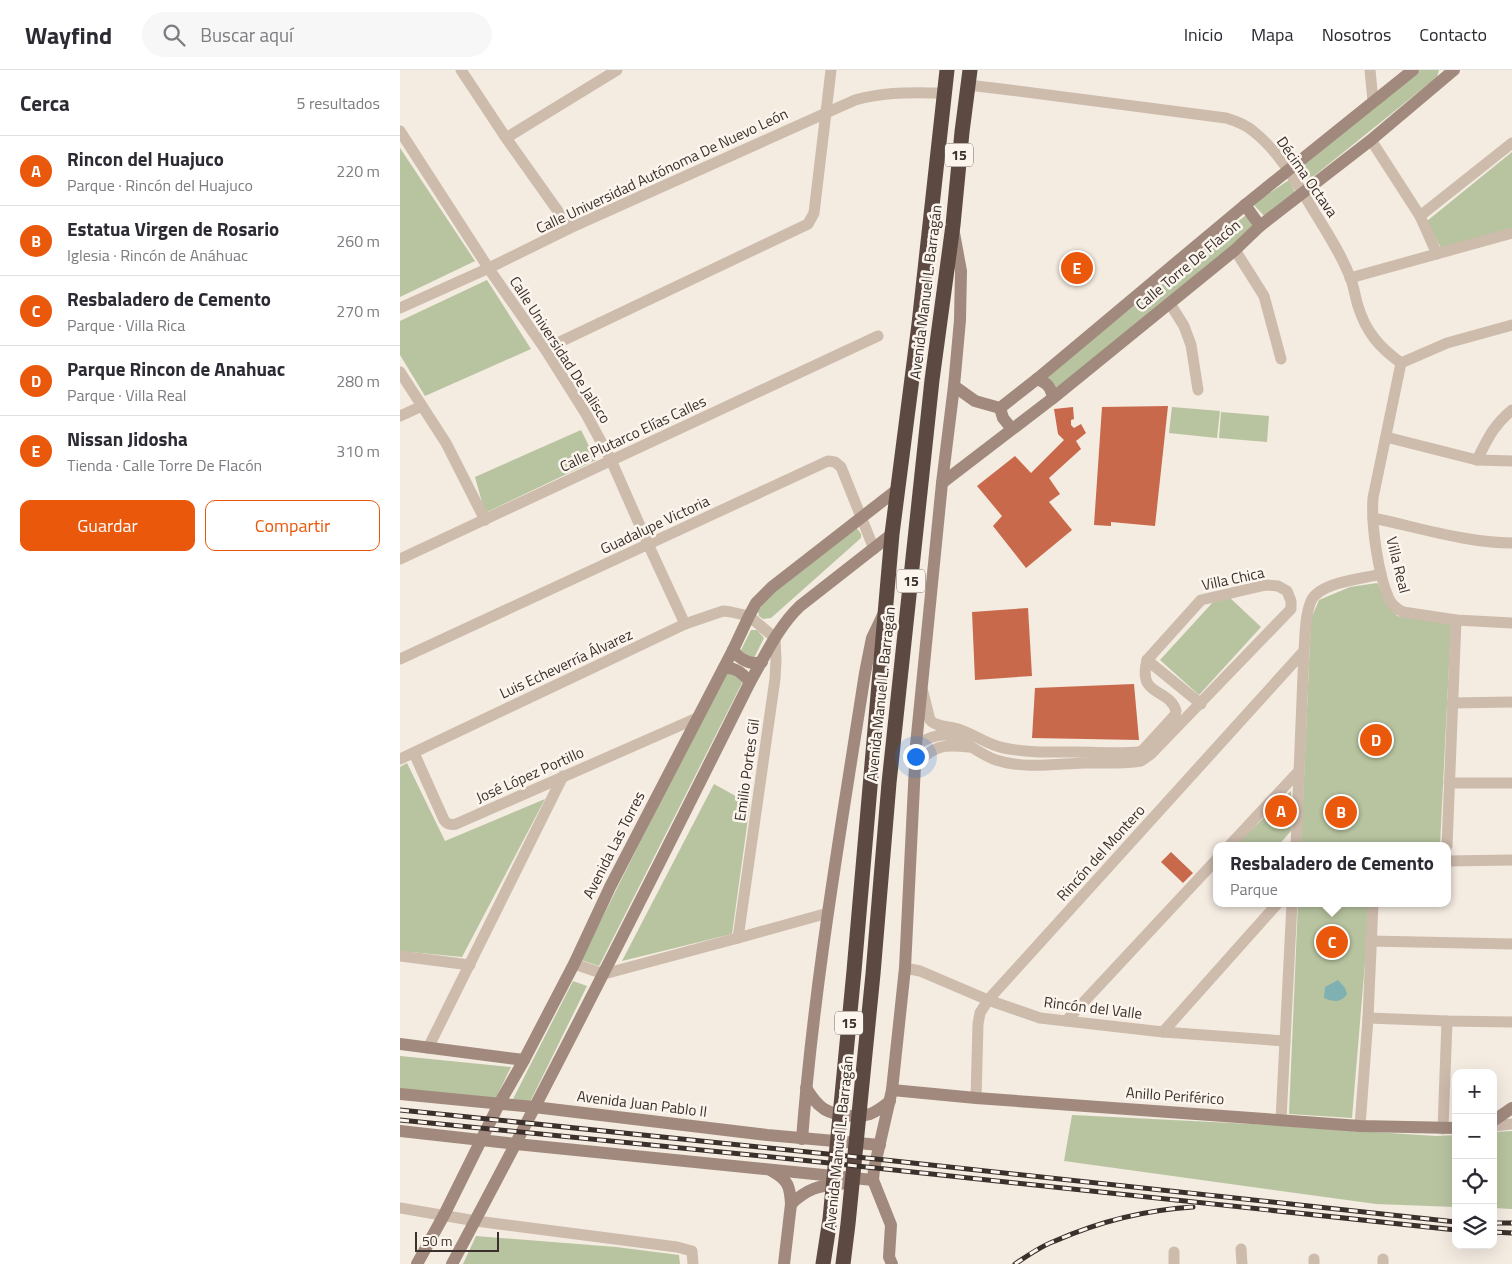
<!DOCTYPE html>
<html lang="es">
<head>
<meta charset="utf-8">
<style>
  body { margin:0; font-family:"Titillium Web",sans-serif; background:#f7f7f7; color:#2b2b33 }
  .controls { position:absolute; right:15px; bottom:15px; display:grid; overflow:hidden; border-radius:10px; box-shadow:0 5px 20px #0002 }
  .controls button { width:45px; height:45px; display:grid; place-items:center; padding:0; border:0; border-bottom:1px solid #e1e1e2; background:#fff; color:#2b2b33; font:25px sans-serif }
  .scale { position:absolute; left:15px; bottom:12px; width:84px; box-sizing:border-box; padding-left:5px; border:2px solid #3b302b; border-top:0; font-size:14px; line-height:18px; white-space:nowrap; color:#3b302b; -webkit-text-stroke:4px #fbf5ee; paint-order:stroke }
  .you { position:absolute; left:515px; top:686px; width:18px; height:18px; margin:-12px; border:4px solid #fff; border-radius:50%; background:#1a73e8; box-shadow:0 0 0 8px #1a73e833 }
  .badge { display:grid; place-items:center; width:32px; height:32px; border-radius:50%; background:#ea580c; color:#fff; font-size:16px; font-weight:700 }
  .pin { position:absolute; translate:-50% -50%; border:2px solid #fff; box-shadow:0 1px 5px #0006 }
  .popup { position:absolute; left:813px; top:772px; width:238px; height:65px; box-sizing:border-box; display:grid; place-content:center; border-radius:10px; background:#fff; filter:drop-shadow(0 1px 4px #0005); font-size:16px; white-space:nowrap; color:#7c7c81 }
  .popup b { font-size:19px; color:#2b2b33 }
  .popup::after { content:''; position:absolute; left:50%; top:100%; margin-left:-10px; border:10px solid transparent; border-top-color:#fff }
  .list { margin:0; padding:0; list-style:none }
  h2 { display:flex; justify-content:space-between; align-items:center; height:65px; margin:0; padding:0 20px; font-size:21px }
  h2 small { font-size:16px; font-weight:400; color:#7c7c81 }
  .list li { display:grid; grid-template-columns:32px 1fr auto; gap:15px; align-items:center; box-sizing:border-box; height:70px; padding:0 20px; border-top:1px solid #e1e1e2 }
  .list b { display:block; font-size:19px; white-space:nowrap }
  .list p { margin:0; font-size:16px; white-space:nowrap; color:#7c7c81 }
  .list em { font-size:16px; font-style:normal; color:#7c7c81 }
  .actions { display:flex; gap:10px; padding:15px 20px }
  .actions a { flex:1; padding:11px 0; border:1px solid #ea580c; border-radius:10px; text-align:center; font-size:18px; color:#ea580c }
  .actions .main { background:#ea580c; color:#fff }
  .icon { flex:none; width:28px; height:28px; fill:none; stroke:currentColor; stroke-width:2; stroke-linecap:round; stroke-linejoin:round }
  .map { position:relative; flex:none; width:1112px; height:1194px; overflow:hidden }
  header { display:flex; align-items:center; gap:30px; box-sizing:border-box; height:70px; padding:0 25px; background:#fff; border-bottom:1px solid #e1e1e2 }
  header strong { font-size:24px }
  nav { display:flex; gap:28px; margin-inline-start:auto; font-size:18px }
  .search { width:350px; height:45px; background:#f7f7f7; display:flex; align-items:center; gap:12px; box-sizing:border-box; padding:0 18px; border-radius:28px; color:#7c7c81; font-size:19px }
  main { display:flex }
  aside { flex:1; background:#fff }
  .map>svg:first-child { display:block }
  .green { fill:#b8c4a0 }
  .water { fill:#7fb0b2 }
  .building { fill:#c8694b }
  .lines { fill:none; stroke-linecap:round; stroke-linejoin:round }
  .street { stroke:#cdbbac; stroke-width:11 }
  .secondary { stroke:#a18a7d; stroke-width:12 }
  .highway { stroke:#5c4a42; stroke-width:15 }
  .rail-casing { stroke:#3b302b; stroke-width:5 }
  .rail { stroke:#fbf5ee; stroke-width:3; stroke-dasharray:9; stroke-linecap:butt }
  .labels { text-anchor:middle; stroke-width:5; stroke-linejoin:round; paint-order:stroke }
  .shield { fill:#fbf5ee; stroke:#756b66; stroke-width:1 }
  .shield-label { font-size:14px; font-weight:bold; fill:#3b302b }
  .street-label { font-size:15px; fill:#3b302b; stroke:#fbf5ee }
</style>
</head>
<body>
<header>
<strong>Wayfind</strong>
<div class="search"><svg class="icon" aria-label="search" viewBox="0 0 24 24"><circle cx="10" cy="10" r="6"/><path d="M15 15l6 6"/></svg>Buscar aquí</div>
<nav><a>Inicio</a><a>Mapa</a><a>Nosotros</a><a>Contacto</a></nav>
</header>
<main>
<aside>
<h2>Cerca<small>5 resultados</small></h2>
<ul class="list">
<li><span class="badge">A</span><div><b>Rincon del Huajuco</b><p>Parque · Rincón del Huajuco</p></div><em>220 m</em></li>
<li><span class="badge">B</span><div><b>Estatua Virgen de Rosario</b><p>Iglesia · Rincón de Anáhuac</p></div><em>260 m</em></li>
<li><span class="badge">C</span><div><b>Resbaladero de Cemento</b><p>Parque · Villa Rica</p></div><em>270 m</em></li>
<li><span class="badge">D</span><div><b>Parque Rincon de Anahuac</b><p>Parque · Villa Real</p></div><em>280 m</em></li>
<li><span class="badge">E</span><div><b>Nissan Jidosha</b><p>Tienda · Calle Torre De Flacón</p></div><em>310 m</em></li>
</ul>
<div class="actions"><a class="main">Guardar</a><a>Compartir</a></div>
</aside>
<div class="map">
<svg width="1112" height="1194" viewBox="0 0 1112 1194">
  <rect width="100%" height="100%" fill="#f4ebe1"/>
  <!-- green -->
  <g class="green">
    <polygon points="1020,0 1039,0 1037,7 909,110 902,109 899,103 900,98"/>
    <polygon points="0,78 75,191 0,227"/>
    <polygon points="1112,82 1112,161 1042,180 1027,151"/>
    <polygon points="889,110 895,122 866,148 853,134"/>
    <polygon points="846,145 854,159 656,320 646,307"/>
    <polygon points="87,210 131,279 25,326 0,285 0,251"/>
    <polygon points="772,337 820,341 817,368 769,363"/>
    <polygon points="821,342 869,346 867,372 819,368"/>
    <polygon points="181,360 196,390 85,443 75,407"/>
    <polygon points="457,458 461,464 461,468 371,548 363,549 359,546 358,541 369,525"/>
    <polygon points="977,513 997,546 1051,554 1040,776 901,776 911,549 919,530 950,517"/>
    <polygon points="829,527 861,557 799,625 760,590 814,531"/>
    <polygon points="351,560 357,560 364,568 354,588 349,588 341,580"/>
    <polygon points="331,603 341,609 342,613 199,896 181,890 324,605"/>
    <polygon points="7,693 45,771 145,729 62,887 0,881 0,697"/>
    <polygon points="314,714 350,734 332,864 222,891"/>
    <polygon points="891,721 891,761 878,776 836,775"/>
    <polygon points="898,833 970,833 952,1048 889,1044"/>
    <polygon points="173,911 187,916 130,1032 113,1029"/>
    <polygon points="0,986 111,997 94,1032 0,1021"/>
    <polygon points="672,1045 852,1054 1036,1066 1056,1065 1056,1137 976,1134 664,1091"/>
    <polygon points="1112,1061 1112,1139 1093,1138 1093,1062"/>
    <polygon points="76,1166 216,1177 279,1185 280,1194 63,1194"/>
  </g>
  <!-- water -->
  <path class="water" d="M938 910 945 918 947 924C941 933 934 932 924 928L925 917Z"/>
  <!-- building -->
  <g class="building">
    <polygon points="768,336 755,456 711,452 711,456 694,455 702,337"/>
    <polygon points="673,337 674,349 671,350 671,355 674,358 681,354 686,363 676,371 681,379 649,408 660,424 649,432 672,460 626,498 593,456 602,446 577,416 615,386 631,403 664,370 658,364 654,339"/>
    <polygon points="628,538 632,606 575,610 572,542"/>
    <polygon points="734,614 739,670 632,668 635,618"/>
    <polygon points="771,782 793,803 783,813 761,792"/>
  </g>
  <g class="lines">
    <!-- street -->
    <g class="street">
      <polyline points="61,0 106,68 170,158"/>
      <polyline points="970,0 973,31"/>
      <path d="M568 15 610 20 826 48C836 51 845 54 853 61 880 82 898 115 915 143 928 164 941 184 950 207 954 216 955 227 958 236 966 262 979 277 1001 293"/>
      <polyline points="0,61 91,202 145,279 186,344 211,390 248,474 285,554"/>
      <polyline points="106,68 217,0"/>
      <polyline points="971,70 1020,146 1037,184"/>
      <polyline points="1020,146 1112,73"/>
      <polyline points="835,180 864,226 881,289"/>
      <polyline points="950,208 1112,163"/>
      <polyline points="769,232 784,256 791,275 798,320"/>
      <path d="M0 238 89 198 170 158 455 30C488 21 511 23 544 23"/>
      <polyline points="145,279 408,154 414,143 431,0"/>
      <path d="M1001 293 973 428C971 455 978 504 989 529 992 535 997 539 1003 542L1056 550 1112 553"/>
      <polyline points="1001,293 1047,273 1112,255"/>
      <polyline points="0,302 46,373 85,450"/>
      <polyline points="0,346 22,336"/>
      <polyline points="986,367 1077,390 1112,391"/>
      <path d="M1077 390C1088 368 1093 356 1112 340"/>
      <path d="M973 448C1017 457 1067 473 1112 473"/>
      <polyline points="0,489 478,266"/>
      <polyline points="0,589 428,391 435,392 441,397 474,479"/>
      <polyline points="747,590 801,634"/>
      <polyline points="1052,633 1112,632"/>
      <path d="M516 675C524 670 534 665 544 665 558 665 580 685 596 690 623 699 655 694 683 693 702 693 722 694 741 691L751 684 891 539V531L887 521 878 516 866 515 801 530 747 590C737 628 769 617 776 641L775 645 743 680 738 682C718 684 697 682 677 682 653 682 628 683 604 678 588 675 574 664 558 659 549 656 536 657 530 650L523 622"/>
      <path d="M14 683 44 750C48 755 51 755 56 754L297 648"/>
      <polyline points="0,689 285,554 323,541 331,542 349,546 375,568 376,590 375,609 338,868"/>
      <path d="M515 694C535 676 542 674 569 677"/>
      <polyline points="1049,713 1112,713"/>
      <polyline points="829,776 898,702"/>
      <path d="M896 776 904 581C905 565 905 546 911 531 920 512 962 509 981 504"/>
      <polyline points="1047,776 1056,550"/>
      <polyline points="1047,791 1112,790"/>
      <polyline points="970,871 1112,874"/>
      <polyline points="0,886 70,895"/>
      <polyline points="174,894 204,904 338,868 428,843"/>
      <polyline points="505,898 520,901 588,930 640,948 763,962 885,971"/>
      <polyline points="968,948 1047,951 1112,952"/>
      <polyline points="666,951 817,789"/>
      <polyline points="763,962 878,833"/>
      <polyline points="28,978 163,706"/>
      <polyline points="576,1028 578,954 580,943 588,930 904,581"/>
      <polyline points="881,1050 892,833"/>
      <polyline points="960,1056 968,948 973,833"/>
      <polyline points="1093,1056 1112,1054"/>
      <polyline points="1043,1059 1047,951"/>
      <polyline points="0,1138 76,1151 277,1177 292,1181 293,1194"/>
      <polyline points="841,1179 842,1194"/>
      <polyline points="774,1182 774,1194"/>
      <polyline points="914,1189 914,1194"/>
      <polyline points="983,1189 983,1194"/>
    </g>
    <!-- secondary -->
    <g class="secondary">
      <polyline points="845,135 860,156"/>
      <path d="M637 309C648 313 651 318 653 328"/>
      <polyline points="554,316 575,331 600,338 637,309 845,135 1013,0"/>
      <polyline points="600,338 603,348 612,359"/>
      <polyline points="542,413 653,328 835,180 860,156 971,70 1054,0"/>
      <path d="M333 580C340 590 350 595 362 592"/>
      <path d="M324 598C336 597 342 603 350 612"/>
      <polyline points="0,974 124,990"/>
      <path d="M406 1018C411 1026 416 1034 424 1039 436 1046 457 1048 470 1044 478 1041 484 1036 490 1031"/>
      <polyline points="492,1020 576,1028 960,1056 1056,1058"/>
      <polyline points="0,1024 134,1037 367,1065 480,1075"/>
      <polyline points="1093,1051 1112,1038"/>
      <polyline points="0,1061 116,1074 473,1110"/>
      <path d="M402 1069C414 913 441 758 465 603L472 568 483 545"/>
      <path d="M372 1101C388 1110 390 1116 391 1134L384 1194"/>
      <path d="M391 1134C407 1119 419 1115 441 1114"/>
      <polyline points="17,1194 44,1145 99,1034 124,990 174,894 210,817 333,580 349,546 356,533 372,517 498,419"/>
      <path d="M52 1194C155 1002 253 807 350 612 365 586 378 557 400 536L492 464"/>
      <polyline points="492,1194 489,1187 491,1155 473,1110 474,1099 492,1020 505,898 516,675 542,413 554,316 560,250 561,201 554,163"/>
    </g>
    <!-- highway -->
    <g class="highway">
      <polyline points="423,1194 430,1149 454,901 492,464 519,254 547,0"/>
      <polyline points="443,1194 448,1154 473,904 489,713 532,310 553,155 562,62 570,0"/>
    </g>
    <!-- rail casing -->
    <g class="rail-casing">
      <g id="rail">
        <polyline points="0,1040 476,1089 1056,1152"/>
        <polyline points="0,1050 401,1090 1056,1160"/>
        <polyline points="1093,1153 1112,1153"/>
        <polyline points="1093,1162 1112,1163"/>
        <path d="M615 1194C627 1186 641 1176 655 1171 698 1152 745 1140 793 1137"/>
      </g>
    </g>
    <!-- rail -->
    <use href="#rail" class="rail"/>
  </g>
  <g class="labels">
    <!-- shield labels -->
    <g class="shield">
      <rect x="545" y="73.5" width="28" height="23" rx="4"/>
      <rect x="497" y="499.5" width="28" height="23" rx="4"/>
      <rect x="435" y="941.5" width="28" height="23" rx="4"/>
    </g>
    <g class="shield-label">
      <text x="559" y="90">15</text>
      <text x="511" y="516">15</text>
      <text x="449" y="958">15</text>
    </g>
    <!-- street labels -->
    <g class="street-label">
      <text transform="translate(262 101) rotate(-25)" y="5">Calle Universidad Autónoma De Nuevo León</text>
      <text transform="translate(907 107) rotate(55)" y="5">Décima Octava</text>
      <text transform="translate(788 195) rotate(-40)" y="5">Calle Torre De Flacón</text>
      <text transform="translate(526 222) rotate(-83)" y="5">Avenida Manuel L. Barragán</text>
      <text transform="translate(160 280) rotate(57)" y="5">Calle Universidad De Jalisco</text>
      <text transform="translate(233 364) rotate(-25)" y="5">Calle Plutarco Elías Calles</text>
      <text transform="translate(255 455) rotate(-25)" y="5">Guadalupe Victoria</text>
      <text transform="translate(998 495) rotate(76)" y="5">Villa Real</text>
      <text transform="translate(833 509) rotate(-12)" y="5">Villa Chica</text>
      <text transform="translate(166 594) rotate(-25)" y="5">Luis Echeverría Álvarez</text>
      <text transform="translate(481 624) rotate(-84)" y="5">Avenida Manuel L. Barragán</text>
      <text transform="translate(347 700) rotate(-82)" y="5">Emilio Portes Gil</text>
      <text transform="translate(130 705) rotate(-24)" y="5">José López Portillo</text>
      <text transform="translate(214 775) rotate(-63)" y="5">Avenida Las Torres</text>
      <text transform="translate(701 783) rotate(-48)" y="5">Rincón del Montero</text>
      <text transform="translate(693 938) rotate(7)" y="5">Rincón del Valle</text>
      <text transform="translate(775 1026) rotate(4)" y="5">Anillo Periférico</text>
      <text transform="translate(242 1034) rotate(7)" y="5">Avenida Juan Pablo II</text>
      <text transform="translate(439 1073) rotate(-84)" y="5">Avenida Manuel L. Barragán</text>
    </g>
  </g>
</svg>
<div class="controls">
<button>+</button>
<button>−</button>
<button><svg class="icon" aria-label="locate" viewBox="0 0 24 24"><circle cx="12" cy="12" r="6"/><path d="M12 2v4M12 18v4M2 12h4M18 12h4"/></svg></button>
<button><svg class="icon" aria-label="layers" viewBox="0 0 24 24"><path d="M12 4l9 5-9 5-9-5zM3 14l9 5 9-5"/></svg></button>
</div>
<div class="scale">50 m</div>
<div class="you"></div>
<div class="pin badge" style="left:881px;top:741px">A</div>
<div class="pin badge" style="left:941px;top:742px">B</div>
<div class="pin badge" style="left:932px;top:872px">C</div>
<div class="popup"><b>Resbaladero de Cemento</b>Parque</div>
<div class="pin badge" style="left:976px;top:670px">D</div>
<div class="pin badge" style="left:677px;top:198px">E</div>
</div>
</main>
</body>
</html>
